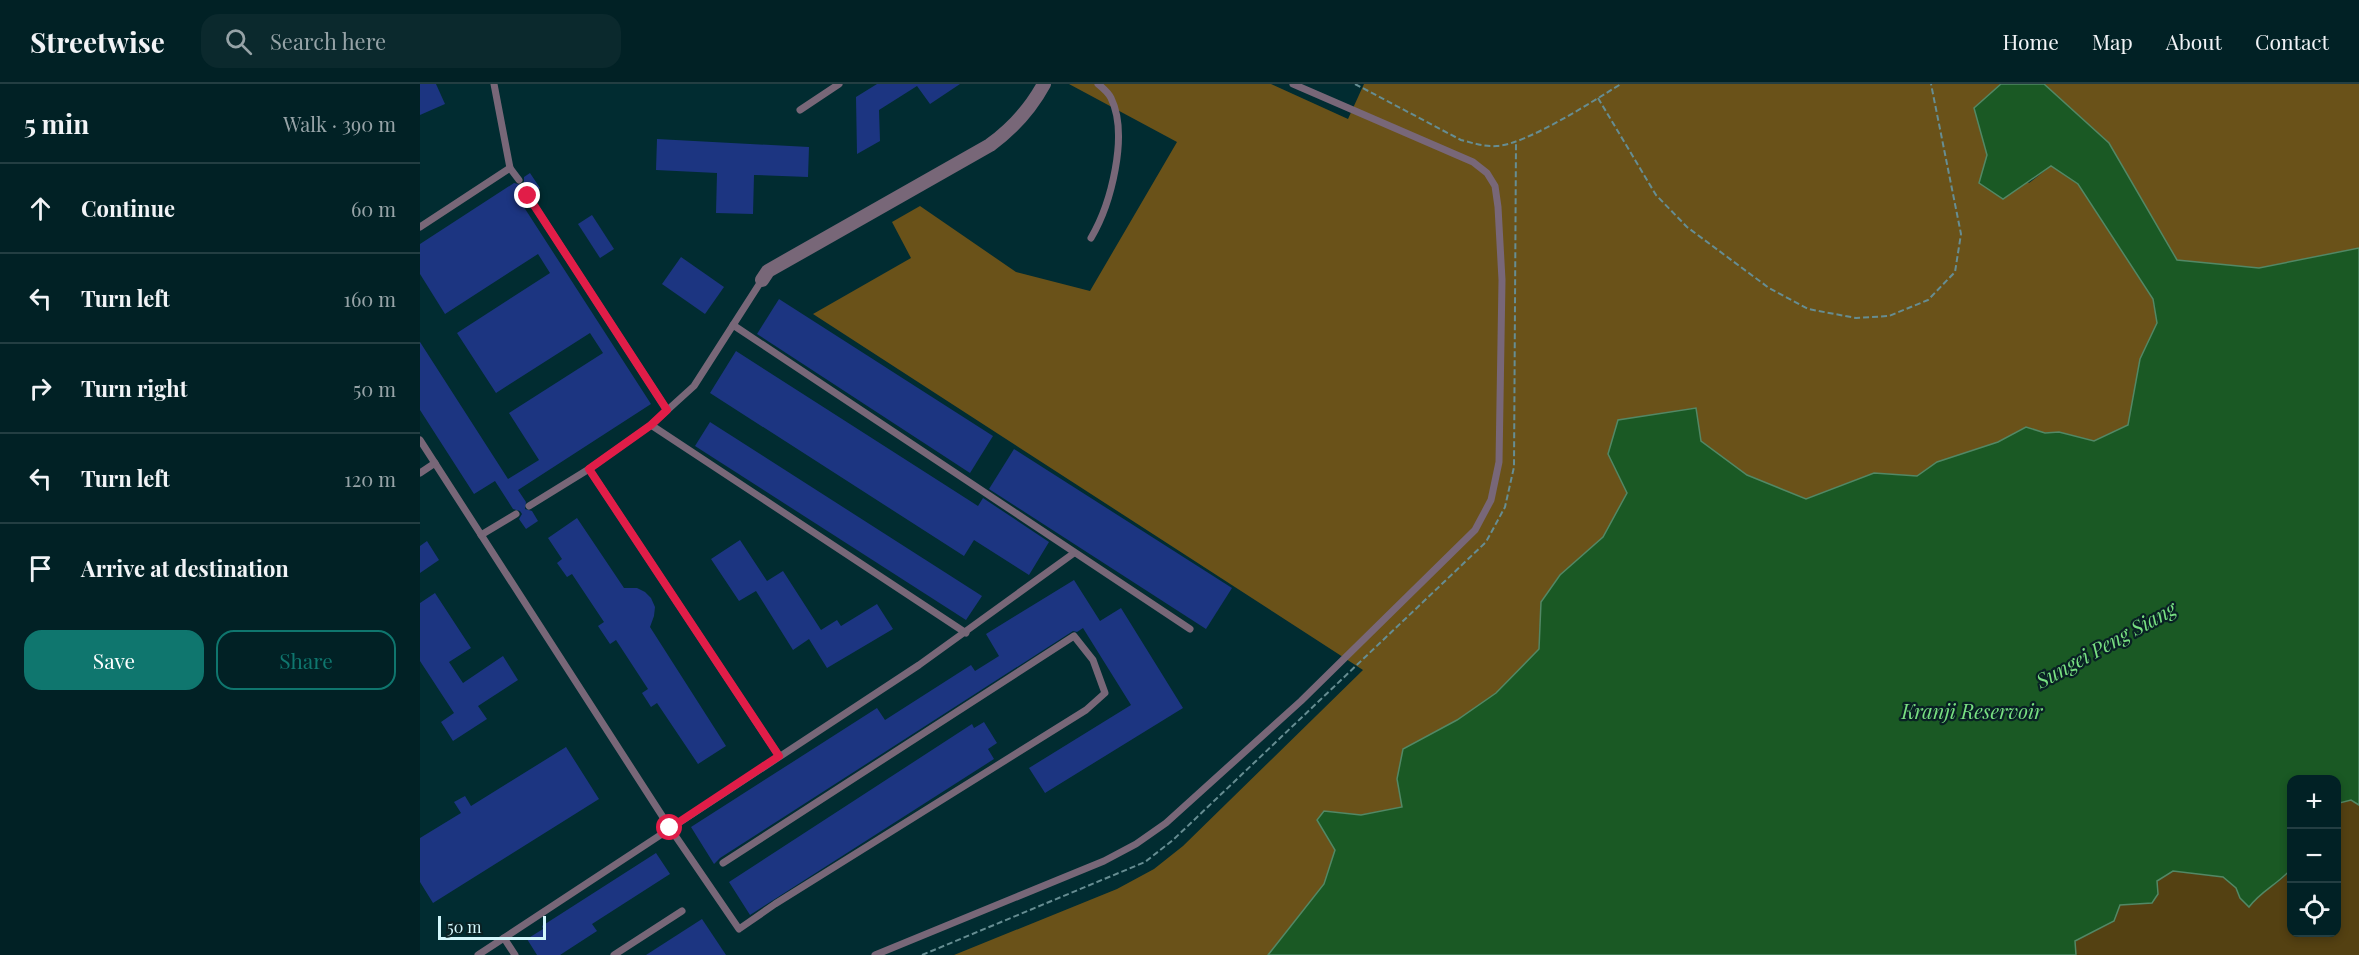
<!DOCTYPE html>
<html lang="en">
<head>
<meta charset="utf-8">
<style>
  body { margin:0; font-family:"Playfair Display",serif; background:#0b292d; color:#f1f3f6 }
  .controls { position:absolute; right:18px; bottom:18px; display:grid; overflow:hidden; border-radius:12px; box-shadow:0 3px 9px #0003 }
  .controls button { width:54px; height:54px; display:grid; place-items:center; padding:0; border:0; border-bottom:2px solid #233e42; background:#012125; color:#f1f3f6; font:30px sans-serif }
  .scale { position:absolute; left:18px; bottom:15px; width:108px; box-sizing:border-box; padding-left:6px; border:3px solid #d3f7fc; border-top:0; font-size:16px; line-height:21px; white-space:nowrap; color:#d3f7fc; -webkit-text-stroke:4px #092124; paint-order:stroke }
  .stop { position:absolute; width:18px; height:18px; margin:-14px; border:4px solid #e11d48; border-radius:50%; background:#fff }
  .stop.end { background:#e11d48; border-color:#fff; box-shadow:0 2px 6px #0008 }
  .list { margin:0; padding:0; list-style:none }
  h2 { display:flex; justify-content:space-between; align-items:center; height:78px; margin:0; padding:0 24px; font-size:26px }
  h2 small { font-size:20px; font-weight:400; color:#96a3a7 }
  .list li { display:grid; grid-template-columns:39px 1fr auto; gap:18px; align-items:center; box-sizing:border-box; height:90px; padding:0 24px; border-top:2px solid #233e42 }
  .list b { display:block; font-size:22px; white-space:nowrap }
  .list em { font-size:20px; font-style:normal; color:#96a3a7 }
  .actions { display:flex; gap:12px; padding:18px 24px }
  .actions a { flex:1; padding:14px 0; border:2px solid #0f766e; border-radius:18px; text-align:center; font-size:21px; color:#0f766e }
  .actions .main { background:#0f766e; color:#fff }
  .icon { flex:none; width:33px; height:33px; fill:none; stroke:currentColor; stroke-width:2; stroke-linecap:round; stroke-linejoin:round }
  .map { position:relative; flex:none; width:1939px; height:871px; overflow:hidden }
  header { display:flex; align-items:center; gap:36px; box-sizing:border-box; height:84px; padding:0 30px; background:#012125; border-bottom:2px solid #233e42 }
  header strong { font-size:28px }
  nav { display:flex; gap:33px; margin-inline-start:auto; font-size:21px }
  .search { width:420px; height:54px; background:#0b292d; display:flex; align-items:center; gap:15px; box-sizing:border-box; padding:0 21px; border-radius:18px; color:#96a3a7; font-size:22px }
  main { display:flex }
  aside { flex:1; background:#012125 }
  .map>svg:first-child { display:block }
  .green { fill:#544112 }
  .forest { fill:#6a5219 }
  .water { fill:#1a5924; stroke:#528865; stroke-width:1.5 }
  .building { fill:#1c3581 }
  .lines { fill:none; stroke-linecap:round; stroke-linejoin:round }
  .path { stroke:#668d92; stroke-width:2; stroke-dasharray:6 3; stroke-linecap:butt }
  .lane { stroke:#786778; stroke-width:7 }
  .street { stroke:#786778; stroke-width:14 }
  .route { stroke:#e11d48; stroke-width:8 }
  .labels { text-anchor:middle; stroke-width:4.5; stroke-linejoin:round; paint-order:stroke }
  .water-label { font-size:20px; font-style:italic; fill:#78e082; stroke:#092124 }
</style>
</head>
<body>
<header>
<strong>Streetwise</strong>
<div class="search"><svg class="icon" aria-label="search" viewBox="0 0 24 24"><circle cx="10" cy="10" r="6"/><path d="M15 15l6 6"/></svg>Search here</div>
<nav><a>Home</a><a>Map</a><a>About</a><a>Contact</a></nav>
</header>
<main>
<aside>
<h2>5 min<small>Walk · 390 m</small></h2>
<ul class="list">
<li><svg class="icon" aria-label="ahead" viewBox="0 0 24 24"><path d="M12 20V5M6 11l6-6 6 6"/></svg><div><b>Continue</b></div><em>60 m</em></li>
<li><svg class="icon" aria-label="left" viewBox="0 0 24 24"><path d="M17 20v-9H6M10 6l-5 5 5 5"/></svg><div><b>Turn left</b></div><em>160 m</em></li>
<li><svg class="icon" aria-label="right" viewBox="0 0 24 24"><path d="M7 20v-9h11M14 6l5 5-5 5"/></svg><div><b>Turn right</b></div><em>50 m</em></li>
<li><svg class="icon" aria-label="left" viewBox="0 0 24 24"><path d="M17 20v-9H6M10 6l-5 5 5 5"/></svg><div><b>Turn left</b></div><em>120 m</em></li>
<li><svg class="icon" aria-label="arrive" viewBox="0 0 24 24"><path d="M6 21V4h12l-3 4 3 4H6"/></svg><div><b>Arrive at destination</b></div></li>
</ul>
<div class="actions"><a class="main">Save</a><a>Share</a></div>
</aside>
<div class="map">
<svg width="1939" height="871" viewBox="0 0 1939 871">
  <rect width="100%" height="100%" fill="#012c31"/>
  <!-- green -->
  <path class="green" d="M1931 716 1939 721V871H1656L1655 857 1694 837 1700 821 1732 819 1738 810 1737 797 1753 787 1804 793 1816 804 1820 814C1842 810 1857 802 1871 785L1872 848H1916V752L1921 749C1918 737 1915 732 1919 719Z"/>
  <!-- forest -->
  <g class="forest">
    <polygon points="649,0 851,0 928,35 944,0 1581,0 1554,24 1567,71 1609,99 1631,82 1658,100 1733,215 1737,239 1720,275 1708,341 1674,357 1639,348 1625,349 1606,343 1578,358 1517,378 1497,392 1454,389 1386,415 1327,391 1281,357 1188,370 1207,409 1183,453 1140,491 1121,518 1119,565 1076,609 1037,636 977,695 982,723 941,731 904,727 897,736 915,766 904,800 848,871 534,871 697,805 734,785 763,762 943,586 393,230 491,174 472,138 500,122 596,188 670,207 757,58"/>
    <polygon points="1624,0 1939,0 1939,164 1839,184 1757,176 1689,59"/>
  </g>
  <!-- water -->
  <path class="water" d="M1581 0H1624L1689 59 1757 176 1839 184 1939 164V721L1931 716 1919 719 1917 727 1916 696H1872L1871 785C1858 800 1841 807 1829 823L1820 814 1816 804 1803 793 1753 787 1737 797 1738 810 1732 819 1700 821 1694 837 1655 857 1656 871H848L904 800 915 766 897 736 904 727 941 731 982 723 977 695 983 665 1037 636 1076 609 1119 565 1121 518 1140 491 1183 453 1207 409 1188 370 1198 336 1276 324 1281 357 1327 391 1386 415 1454 389 1497 392 1517 378 1578 358 1606 343 1625 349 1639 348 1674 357 1708 341 1720 275 1737 239 1733 215 1658 100 1631 82 1583 115 1559 99 1567 71 1554 24Z"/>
  <!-- building -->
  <g class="building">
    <polygon points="0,0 16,0 25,20 0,31"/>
    <polygon points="457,0 540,0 510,20 497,2 459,26 460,57 437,70 436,13"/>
    <polygon points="237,55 389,63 388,93 334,91 333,130 296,129 297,89 236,86"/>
    <polygon points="110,89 120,104 112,109 108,106 104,108 103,115 100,117 231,320 98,406 106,418 105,425 112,427 118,437 106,445 99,435 102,430 100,427 93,425 75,397 54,410 0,326 0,258 88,395 119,376 89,329 183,269 170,249 76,309 37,249 130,189 118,170 25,230 0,190 0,160 94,99 102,101 104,98 104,93"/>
    <polygon points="172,131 194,165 180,174 158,140"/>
    <polygon points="261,173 304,203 285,230 242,200"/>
    <polygon points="359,215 573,352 550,389 337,250"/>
    <polygon points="316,267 558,422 563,414 629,458 609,491 554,456 544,472 290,309"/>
    <polygon points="290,338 562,512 546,536 275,362"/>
    <polygon points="594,365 812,504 786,545 569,405"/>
    <polygon points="157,434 204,504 217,504 225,508 231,514 235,523 234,532 230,543 306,662 278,680 237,619 231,623 222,609 228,605 196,556 190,560 178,542 184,538 152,490 147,493 137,479 142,475 128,454"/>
    <polygon points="320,456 347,497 363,487 401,546 417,536 421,542 457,520 473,545 407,584 389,555 373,566 336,507 319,517 291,475"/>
    <polygon points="7,457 19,476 0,489 0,462"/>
    <polygon points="654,496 680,537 701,524 763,624 625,709 609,684 711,621 663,544 657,548 653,547 300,774 294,780 271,743 457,624 465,636 551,581 555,587 579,572 566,550"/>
    <polygon points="15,509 51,564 29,578 43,599 83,572 98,596 58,622 67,635 33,657 21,638 34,629 0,577 0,519"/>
    <polygon points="564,638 577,659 568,665 574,675 330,831 309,798 552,640 554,644"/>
    <polygon points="146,663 179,715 13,819 0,798 0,754 41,729 34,718 45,712 51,722"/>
    <polygon points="236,769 250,790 172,840 177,847 140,871 117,871 107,855 123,845 122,842"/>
    <polygon points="282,835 306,871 226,871"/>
  </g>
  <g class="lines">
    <!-- path -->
    <g class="path">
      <path d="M935 0 1041 56C1053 59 1064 63 1077 62 1107 60 1173 17 1201 0"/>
      <polyline points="1178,14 1236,111 1267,143 1349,204 1388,225 1436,234 1469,232 1508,216 1535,188 1541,150 1511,0"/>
      <polyline points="502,871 725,778 753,756 1066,458 1085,423 1094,383 1096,58"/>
    </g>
    <!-- lane -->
    <g class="lane">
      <polyline points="74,0 90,84 99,96"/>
      <polyline points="380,26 419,0"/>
      <polyline points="108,112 247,326"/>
      <polyline points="0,143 90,84"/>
      <path d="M671 154C691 120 709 51 691 14 688 8 683 4 678 0"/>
      <polyline points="313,241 770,545"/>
      <polyline points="231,341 546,549"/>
      <polyline points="0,356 250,744 319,845 355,820 666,626 685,609 673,576 654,552 303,779"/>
      <polyline points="169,385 359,672"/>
      <polyline points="0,389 15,379"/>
      <polyline points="109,422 169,385 231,341 274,302 342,196"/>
      <polyline points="61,451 96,430"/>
      <polyline points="84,854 95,871"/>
      <polyline points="58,871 499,581 654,469"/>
      <polyline points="194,871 262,827"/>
      <polyline points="455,871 684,777 716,760 746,739 881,617 1055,446 1071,416 1079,378 1082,196 1078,123 1075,102 1067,89 1053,78 873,0"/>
    </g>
    <!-- street -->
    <path class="street" d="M342 196 348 187 570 61C592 45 611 24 624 0"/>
  </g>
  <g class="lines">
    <!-- route -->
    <polyline class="route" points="108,112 247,326 231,341 169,385 359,672 250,744"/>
  </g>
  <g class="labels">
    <!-- water labels -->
    <g class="water-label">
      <text transform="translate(1686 561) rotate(-29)" y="7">Sungei Peng Siang</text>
      <text x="1552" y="635">Kranji Reservoir</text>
    </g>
  </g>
</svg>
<div class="controls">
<button>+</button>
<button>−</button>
<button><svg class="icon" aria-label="locate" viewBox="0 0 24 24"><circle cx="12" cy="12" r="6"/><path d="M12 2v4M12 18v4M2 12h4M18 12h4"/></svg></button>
</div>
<div class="scale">50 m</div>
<div class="stop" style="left:250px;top:744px"></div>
<div class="stop end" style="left:108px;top:112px"></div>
</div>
</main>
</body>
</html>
